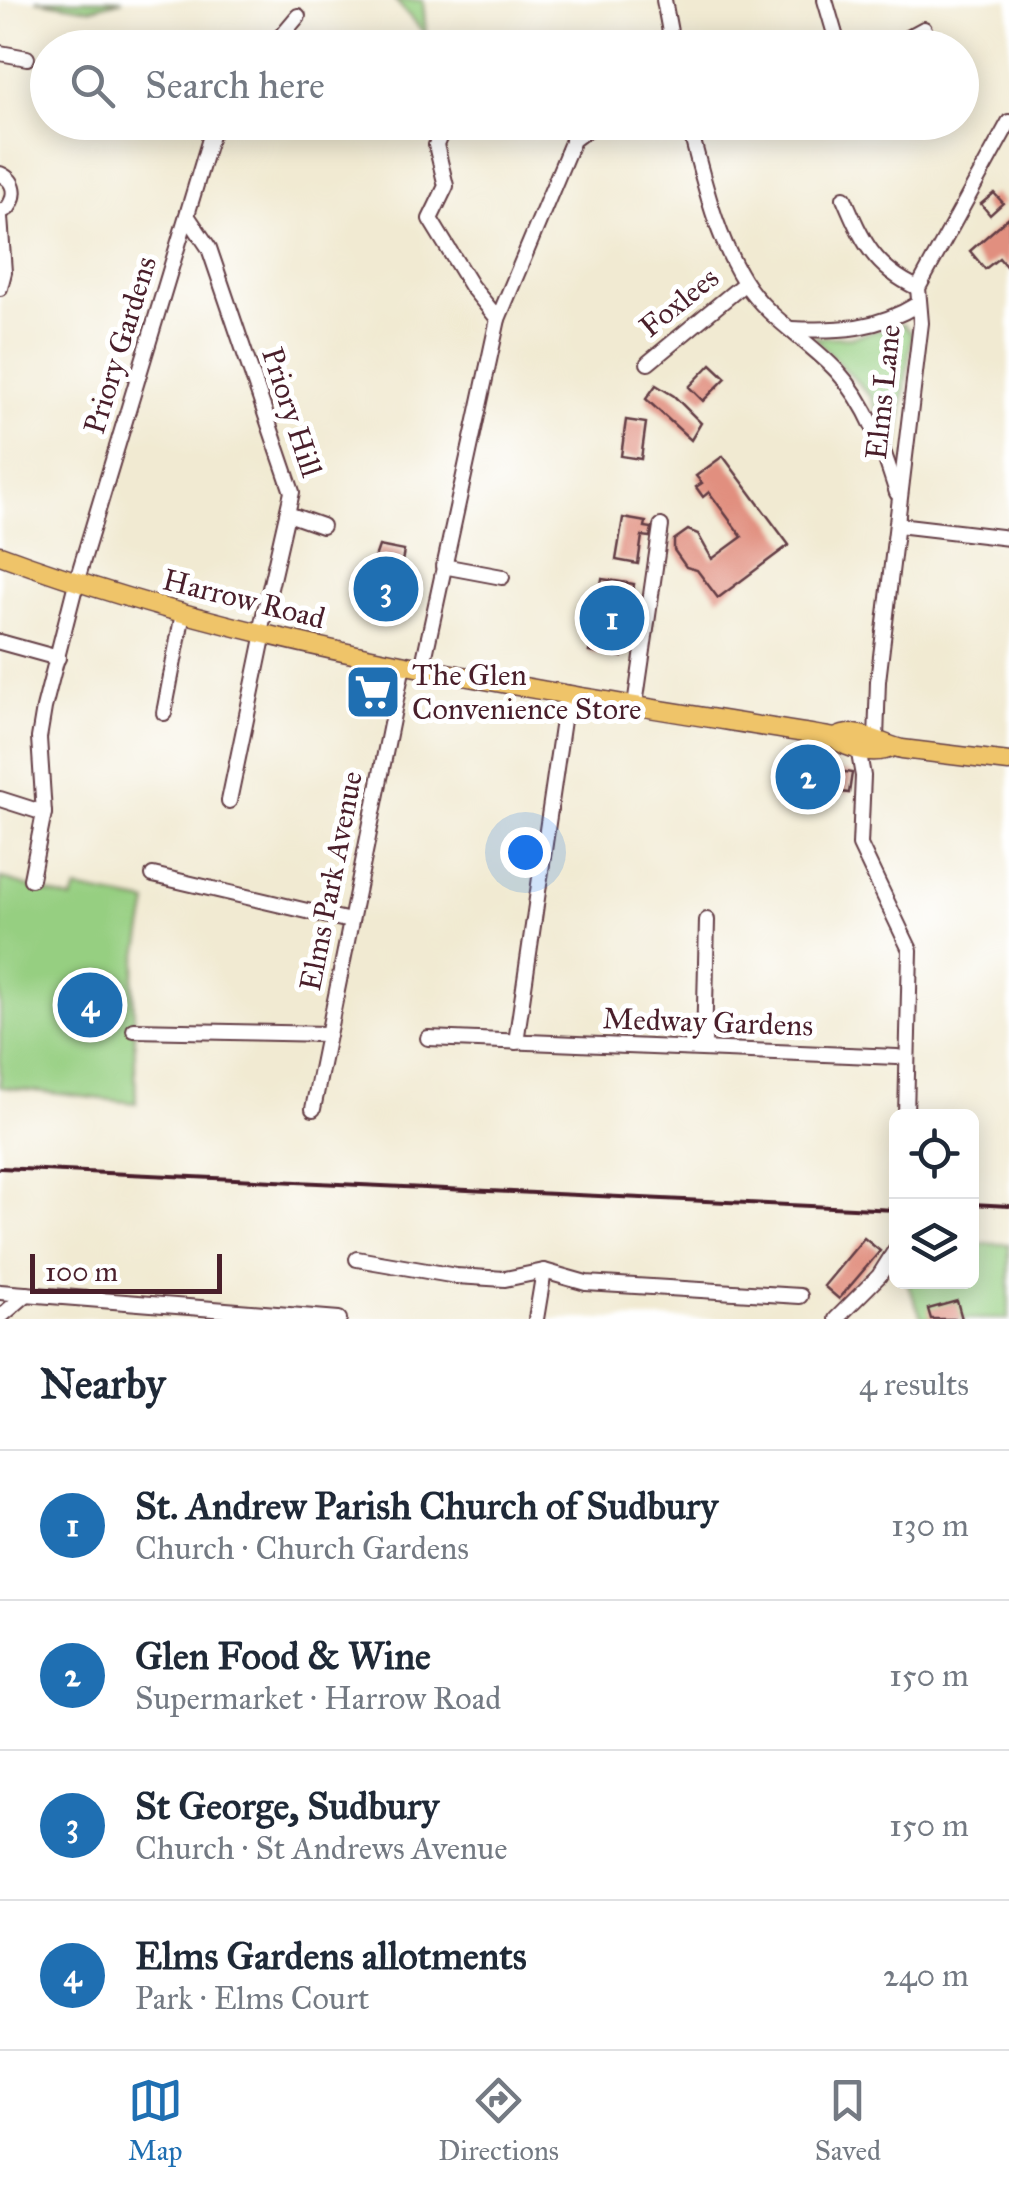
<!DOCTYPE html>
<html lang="en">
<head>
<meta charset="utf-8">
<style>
  body { margin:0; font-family:"IM FELL Great Primer",serif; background:#f6f6f7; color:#1f2937 }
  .controls { position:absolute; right:30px; bottom:30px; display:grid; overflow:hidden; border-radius:15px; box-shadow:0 5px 25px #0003 }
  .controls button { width:90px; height:90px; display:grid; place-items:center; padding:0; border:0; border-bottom:2px solid #e0e1e3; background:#fff; color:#1f2937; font:50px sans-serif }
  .scale { position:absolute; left:30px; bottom:25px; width:192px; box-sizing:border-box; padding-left:10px; border:5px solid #4a1f2b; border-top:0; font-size:28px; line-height:35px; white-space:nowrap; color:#4a1f2b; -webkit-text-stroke:8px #fff; paint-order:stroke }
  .you { position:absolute; left:525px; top:852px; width:35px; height:35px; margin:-25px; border:8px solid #fff; border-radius:50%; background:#1a73e8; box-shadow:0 0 0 15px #1a73e833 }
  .badge { display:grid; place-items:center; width:65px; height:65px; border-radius:50%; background:#1f6fb2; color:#fff; font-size:32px; font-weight:700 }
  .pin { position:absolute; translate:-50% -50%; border:5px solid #fff; box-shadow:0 2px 10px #0006 }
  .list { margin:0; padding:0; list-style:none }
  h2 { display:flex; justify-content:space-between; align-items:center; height:130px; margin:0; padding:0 40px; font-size:42px }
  h2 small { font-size:32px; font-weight:400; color:#747a83 }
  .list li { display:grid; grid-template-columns:65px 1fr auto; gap:30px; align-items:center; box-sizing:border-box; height:150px; padding:0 40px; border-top:2px solid #e0e1e3 }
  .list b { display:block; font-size:38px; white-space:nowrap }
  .list p { margin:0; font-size:32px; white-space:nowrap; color:#747a83 }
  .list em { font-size:32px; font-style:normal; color:#747a83 }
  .icon { flex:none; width:55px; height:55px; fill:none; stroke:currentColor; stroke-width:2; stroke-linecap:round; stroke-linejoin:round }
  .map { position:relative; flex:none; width:1009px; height:1319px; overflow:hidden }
  .search { position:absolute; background:#fff; box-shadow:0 5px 25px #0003; left:30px; right:30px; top:30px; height:110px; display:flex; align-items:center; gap:25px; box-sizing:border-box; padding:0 35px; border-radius:55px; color:#747a83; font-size:38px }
  .sheet { height:730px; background:#fff }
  nav { display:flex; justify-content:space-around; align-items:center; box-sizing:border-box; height:140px; border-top:2px solid #e0e1e3; background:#fff; font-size:28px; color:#747a83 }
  nav a { display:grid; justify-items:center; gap:5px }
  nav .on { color:#1f6fb2 }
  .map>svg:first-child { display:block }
  .green { fill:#96cf81; stroke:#707756; stroke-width:2.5 }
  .building { fill:#e18f7f }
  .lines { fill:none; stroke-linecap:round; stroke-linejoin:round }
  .minor-casing { stroke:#633d44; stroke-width:18 }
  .major-casing { stroke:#633d44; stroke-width:21 }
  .minor { stroke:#fff; stroke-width:14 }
  .major { stroke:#efc469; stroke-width:18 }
  .rail { stroke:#4a1f2b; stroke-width:4 }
  .labels { text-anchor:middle; stroke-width:10; stroke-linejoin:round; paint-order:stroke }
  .street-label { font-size:30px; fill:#4a1f2b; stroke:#fff }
  .poi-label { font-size:30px; fill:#4a1f2b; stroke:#fff; text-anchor:start }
</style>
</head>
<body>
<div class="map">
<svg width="1009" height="1319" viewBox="0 0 1009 1319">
  <rect width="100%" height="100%" fill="#fff"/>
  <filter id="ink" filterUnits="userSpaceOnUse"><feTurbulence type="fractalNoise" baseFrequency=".01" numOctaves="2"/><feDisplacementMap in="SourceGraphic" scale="20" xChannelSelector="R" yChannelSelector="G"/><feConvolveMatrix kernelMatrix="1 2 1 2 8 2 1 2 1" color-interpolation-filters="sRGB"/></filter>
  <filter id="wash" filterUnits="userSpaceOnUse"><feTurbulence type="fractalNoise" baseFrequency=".0048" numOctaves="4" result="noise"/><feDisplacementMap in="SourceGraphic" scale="40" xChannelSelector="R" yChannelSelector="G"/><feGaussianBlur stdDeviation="2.25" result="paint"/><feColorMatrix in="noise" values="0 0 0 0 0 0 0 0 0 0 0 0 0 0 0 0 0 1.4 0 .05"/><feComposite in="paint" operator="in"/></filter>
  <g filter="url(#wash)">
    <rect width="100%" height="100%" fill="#f1ead2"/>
    <!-- green -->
    <g class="green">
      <polygon points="36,0 123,0 89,9"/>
      <polygon points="395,0 423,0 426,35"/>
      <polygon points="903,324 912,334 896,458 871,397 814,337 852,337"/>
      <polygon points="0,878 72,900 76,889 148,903 133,981 136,1103 0,1087"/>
      <polygon points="972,1244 1009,1244 1009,1319 922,1319 907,1282 972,1282"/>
    </g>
    <g id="blocks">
      <!-- building -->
      <g class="building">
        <polygon points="994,193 1003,203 990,215 981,204"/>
        <polygon points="1009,217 1009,270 999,258 985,269 970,251"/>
        <polygon points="711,364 726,378 703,401 689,387"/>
        <polygon points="656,385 674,396 701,423 691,440 646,399"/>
        <polygon points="626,420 646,423 641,459 621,456"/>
        <polygon points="723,456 789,545 718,598 697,570 686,567 674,550 674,540 688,530 698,534 712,559 742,537 709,492 703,497 696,487 702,483 696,476"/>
        <polygon points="623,518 646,522 645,527 652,528 650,537 642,536 638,564 616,560"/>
        <polygon points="379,546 404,551 394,604 383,608 373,601 378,576 369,575"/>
        <polygon points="602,579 634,584 622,657 589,652"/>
        <polygon points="800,765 852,773 849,793 816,789 815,794 808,793 809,787 797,785"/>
        <polygon points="864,1238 880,1251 839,1299 824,1286"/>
        <polygon points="957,1301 962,1319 931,1319 928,1309"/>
      </g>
    </g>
  </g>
  <g filter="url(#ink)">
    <use href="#blocks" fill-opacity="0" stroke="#633d44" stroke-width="2.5"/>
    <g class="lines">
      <!-- minor casing -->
      <g class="minor-casing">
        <g id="minor">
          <polyline points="664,0 673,48"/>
          <polyline points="825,0 839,48"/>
          <polyline points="271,48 298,16"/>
          <polyline points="889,48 924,29"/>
          <polyline points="0,53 27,58"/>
          <polyline points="446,122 436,145 446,186 430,219 471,286 498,319"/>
          <path d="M688 122C703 176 714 233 744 281 767 318 807 339 837 371 869 406 883 448 897 493"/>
          <path d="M0 174C16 181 17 195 8 208L0 212"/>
          <path d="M844 198C862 240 874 268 918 288"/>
          <polyline points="0,217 4,272 0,288"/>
          <polyline points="188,217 209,248 292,492 260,632"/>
          <path d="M791 329C839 331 876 330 918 304"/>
          <polyline points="648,363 745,283"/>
          <polyline points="288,514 322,526"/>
          <polyline points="898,525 1009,538"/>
          <polyline points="443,566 502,577"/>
          <polyline points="0,642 58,658"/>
          <polyline points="422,669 498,319 573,140 597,122"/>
          <polyline points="635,705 661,526"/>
          <polyline points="164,713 183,613"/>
          <polyline points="876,739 878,681 921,323 918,288 1009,122"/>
          <polyline points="858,748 863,776 860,845 910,950 906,1116"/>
          <polyline points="0,799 44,813"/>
          <polyline points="229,801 264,633"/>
          <polyline points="153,875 350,921"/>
          <polyline points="31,879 44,813 39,738 44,708 76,583 215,122"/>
          <polyline points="134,1030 328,1034"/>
          <polyline points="428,1038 897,1057"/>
          <polyline points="516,1042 567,693"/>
          <polyline points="704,1049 707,920"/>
          <polyline points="313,1109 403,665"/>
          <polyline points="357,1259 456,1276 505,1279 544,1271 586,1283 800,1296"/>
          <polyline points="0,1292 339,1319"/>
          <polyline points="0,1317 27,1294"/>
          <polyline points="536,1319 544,1271"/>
          <polyline points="836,1319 879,1276 896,1249"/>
        </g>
      </g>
      <!-- major casing -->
      <g class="major-casing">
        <g id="major">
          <path d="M0 555C268 654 554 692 835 738 848 751 878 755 893 747"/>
          <path d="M836 738C857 726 882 745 902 749L1009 762"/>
        </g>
      </g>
      <!-- minor -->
      <use href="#minor" class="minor"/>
      <!-- major -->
      <use href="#major" class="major"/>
      <!-- rail -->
      <g class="rail">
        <polyline points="0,1168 896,1210"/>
        <polyline points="972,1204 1009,1206"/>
      </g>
    </g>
  </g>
  <!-- icons -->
  <defs>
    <g id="supermarket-square" transform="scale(2.875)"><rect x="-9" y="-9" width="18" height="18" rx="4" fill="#1f6fb2" stroke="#fff"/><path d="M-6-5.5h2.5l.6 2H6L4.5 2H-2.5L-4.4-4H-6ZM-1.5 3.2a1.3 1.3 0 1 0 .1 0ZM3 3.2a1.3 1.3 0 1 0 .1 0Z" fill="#fff"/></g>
  </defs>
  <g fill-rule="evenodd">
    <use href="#supermarket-square" x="373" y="692"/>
  </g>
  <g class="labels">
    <!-- street labels -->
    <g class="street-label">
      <text transform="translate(679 302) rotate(-39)" y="10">Foxlees</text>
      <text transform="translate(120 345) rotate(-73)" y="10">Priory Gardens</text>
      <text transform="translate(883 392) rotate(-84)" y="10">Elms Lane</text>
      <text transform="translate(292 412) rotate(72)" y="10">Priory Hill</text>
      <text transform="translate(244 599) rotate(14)" y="10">Harrow Road</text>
      <text transform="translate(331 881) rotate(-79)" y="10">Elms Park Avenue</text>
      <text transform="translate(708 1022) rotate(2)" y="10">Medway Gardens</text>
    </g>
    <!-- poi labels -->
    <g class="poi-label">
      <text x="412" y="685">The Glen<tspan x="412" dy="34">Convenience Store</tspan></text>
    </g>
  </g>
</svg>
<div class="controls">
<button><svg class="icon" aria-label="locate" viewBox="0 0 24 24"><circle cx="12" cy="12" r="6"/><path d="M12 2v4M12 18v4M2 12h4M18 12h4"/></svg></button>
<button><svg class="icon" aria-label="layers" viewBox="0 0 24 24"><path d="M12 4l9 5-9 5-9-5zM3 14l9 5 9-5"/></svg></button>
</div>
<div class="scale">100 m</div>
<div class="you"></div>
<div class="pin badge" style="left:612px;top:618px">1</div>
<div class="pin badge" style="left:808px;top:777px">2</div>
<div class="pin badge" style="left:386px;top:589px">3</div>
<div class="pin badge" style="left:90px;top:1005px">4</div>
<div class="search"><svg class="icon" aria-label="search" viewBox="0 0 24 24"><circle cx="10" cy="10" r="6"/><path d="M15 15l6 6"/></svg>Search here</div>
</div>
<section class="sheet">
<h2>Nearby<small>4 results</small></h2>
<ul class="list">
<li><span class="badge">1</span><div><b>St. Andrew Parish Church of Sudbury</b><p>Church · Church Gardens</p></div><em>130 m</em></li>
<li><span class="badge">2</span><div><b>Glen Food &amp; Wine</b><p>Supermarket · Harrow Road</p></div><em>150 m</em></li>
<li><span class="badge">3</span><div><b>St George, Sudbury</b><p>Church · St Andrews Avenue</p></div><em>150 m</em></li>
<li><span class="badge">4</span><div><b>Elms Gardens allotments</b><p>Park · Elms Court</p></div><em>240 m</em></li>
</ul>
</section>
<nav>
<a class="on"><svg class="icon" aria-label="map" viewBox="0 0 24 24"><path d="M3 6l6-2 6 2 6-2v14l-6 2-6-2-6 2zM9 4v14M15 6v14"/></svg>Map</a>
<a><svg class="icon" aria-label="directions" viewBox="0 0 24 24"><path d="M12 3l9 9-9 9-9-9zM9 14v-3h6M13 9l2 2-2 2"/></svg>Directions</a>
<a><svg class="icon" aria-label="saved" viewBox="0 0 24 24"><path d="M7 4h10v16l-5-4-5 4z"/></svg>Saved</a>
</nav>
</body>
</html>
